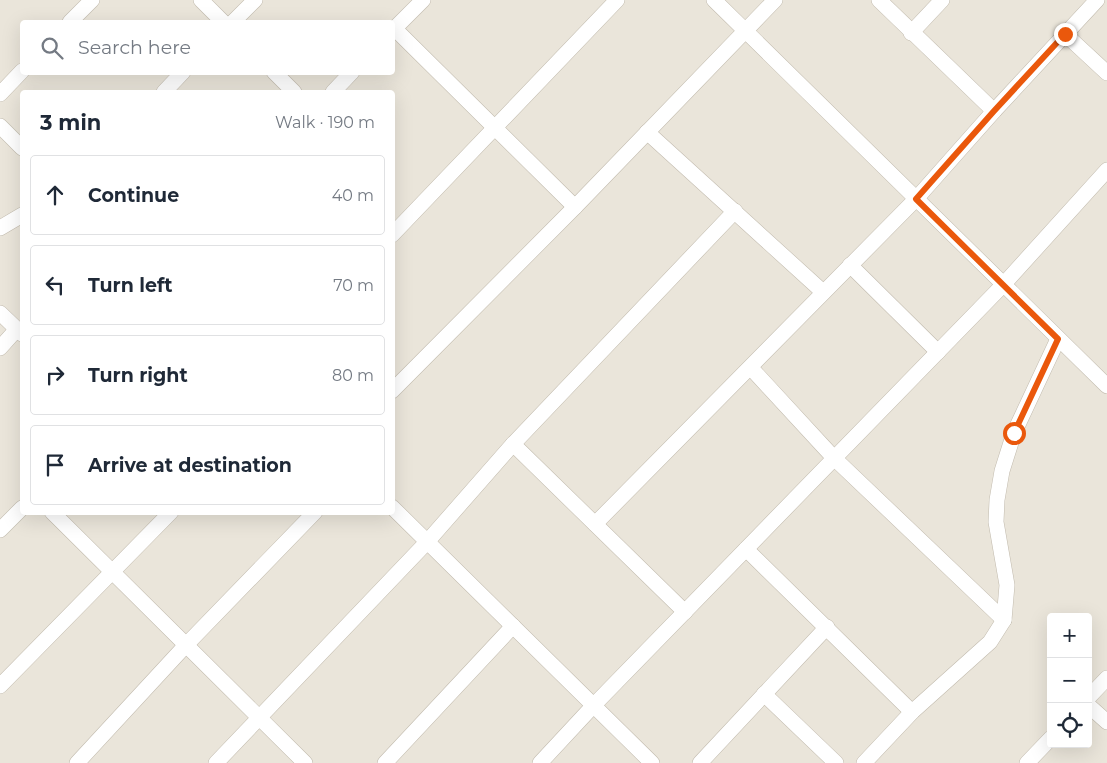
<!DOCTYPE html>
<html lang="en">
<head>
<meta charset="utf-8">
<style>
  body { margin:0; font-family:Montserrat,sans-serif; background:#f6f6f7; color:#1f2937 }
  .controls { position:absolute; right:15px; bottom:15px; display:grid; overflow:hidden; border-radius:5px; box-shadow:0 5px 20px #0002 }
  .controls button { width:45px; height:45px; display:grid; place-items:center; padding:0; border:0; border-bottom:1px solid #e0e1e3; background:#fff; color:#1f2937; font:25px sans-serif }
  .stop { position:absolute; width:15px; height:15px; margin:-11px; border:4px solid #ea580c; border-radius:50%; background:#fff }
  .stop.end { background:#ea580c; border-color:#fff; box-shadow:0 1px 5px #0008 }
  .list { margin:0; padding:0; list-style:none }
  h2 { display:flex; justify-content:space-between; align-items:center; height:65px; margin:0; padding:0 20px; font-size:21px }
  h2 small { font-size:16px; font-weight:400; color:#747a83 }
  .list li { display:grid; grid-template-columns:32px 1fr auto; gap:15px; align-items:center; box-sizing:border-box; height:80px; margin:0 10px 10px; padding:0 10px; border:1px solid #e0e1e3; border-radius:5px }
  .list b { display:block; font-size:19px; white-space:nowrap }
  .list em { font-size:16px; font-style:normal; color:#747a83 }
  .icon { flex:none; width:28px; height:28px; fill:none; stroke:currentColor; stroke-width:2; stroke-linecap:round; stroke-linejoin:round }
  .map { position:relative; flex:none; width:1107px; height:763px; overflow:hidden }
  .search { position:absolute; background:#fff; box-shadow:0 5px 20px #0002; left:20px; top:20px; width:375px; height:55px; display:flex; align-items:center; gap:12px; box-sizing:border-box; padding:0 18px; border-radius:5px; color:#747a83; font-size:19px }
  .panel { position:absolute; background:#fff; box-shadow:0 5px 20px #0002; left:20px; top:90px; width:375px; height:425px; border-radius:5px }
  .map>svg:first-child { display:block }
  .residential { fill:#eae5da; fill-rule:evenodd }
  .lines { fill:none; stroke-linecap:round; stroke-linejoin:round }
  .street-casing { stroke:#c2bbae; stroke-width:16 }
  .street { stroke:#fff; stroke-width:15 }
  .route { stroke:#ea580c; stroke-width:6 }
</style>
</head>
<body>
<div class="map">
<svg width="1107" height="763" viewBox="0 0 1107 763">
  <rect width="100%" height="100%" fill="#f6f3ec"/>
  <!-- residential -->
  <path class="residential" d="M0 0H1107V763H0ZM22 22H392V72H22ZM22 92H392V512H22ZM1051 617H1088V744H1051Z"/>
  <g class="lines">
    <!-- street casing -->
    <g class="street-casing">
      <g id="street">
        <polyline points="201,0 223,22"/>
        <polyline points="714,0 1107,386"/>
        <polyline points="879,0 994,111"/>
        <polyline points="70,22 92,0"/>
        <polyline points="233,22 255,0"/>
        <polyline points="395,29 575,207"/>
        <polyline points="392,31 423,0"/>
        <polyline points="911,33 942,0"/>
        <polyline points="1065,34 1107,73"/>
        <polyline points="274,72 294,92"/>
        <polyline points="164,92 183,72"/>
        <polyline points="333,92 352,72"/>
        <polyline points="0,94 22,71"/>
        <polyline points="0,126 22,148"/>
        <polyline points="647,132 823,292"/>
        <polyline points="0,228 22,215"/>
        <polyline points="392,235 617,0"/>
        <polyline points="850,265 938,352"/>
        <polyline points="0,313 22,334"/>
        <polyline points="0,348 17,329"/>
        <polyline points="751,368 834,458 1004,620"/>
        <polyline points="392,391 575,207 775,0"/>
        <polyline points="513,444 685,612"/>
        <polyline points="392,507 652,763"/>
        <polyline points="52,512 305,763"/>
        <polyline points="595,524 916,199 994,111 1097,0"/>
        <polyline points="0,530 22,508"/>
        <polyline points="746,549 912,712"/>
        <polyline points="0,686 171,512"/>
        <polyline points="764,694 836,763"/>
        <polyline points="1088,698 1107,678"/>
        <polyline points="1088,705 1107,722"/>
        <polyline points="77,763 186,645 315,512"/>
        <polyline points="216,763 427,542 513,444 735,211"/>
        <polyline points="385,763 513,626"/>
        <polyline points="540,763 593,706 1003,285 1107,170"/>
        <polyline points="700,763 827,627"/>
        <polyline points="864,763 912,712 990,642 1004,620 1007,585 996,522 997,500 1002,471 1014,433 1058,339"/>
        <polyline points="1027,763 1051,738"/>
      </g>
    </g>
    <!-- street -->
    <use href="#street" class="street"/>
  </g>
  <g class="lines">
    <!-- route -->
    <polyline class="route" points="1014,433 1058,339 916,199 994,111 1065,34"/>
  </g>
</svg>
<div class="controls">
<button>+</button>
<button>−</button>
<button><svg class="icon" aria-label="locate" viewBox="0 0 24 24"><circle cx="12" cy="12" r="6"/><path d="M12 2v4M12 18v4M2 12h4M18 12h4"/></svg></button>
</div>
<div class="stop" style="left:1014px;top:433px"></div>
<div class="stop end" style="left:1065px;top:34px"></div>
<div class="search"><svg class="icon" aria-label="search" viewBox="0 0 24 24"><circle cx="10" cy="10" r="6"/><path d="M15 15l6 6"/></svg>Search here</div>
<section class="panel">
<h2>3 min<small>Walk · 190 m</small></h2>
<ul class="list">
<li><svg class="icon" aria-label="ahead" viewBox="0 0 24 24"><path d="M12 20V5M6 11l6-6 6 6"/></svg><div><b>Continue</b></div><em>40 m</em></li>
<li><svg class="icon" aria-label="left" viewBox="0 0 24 24"><path d="M17 20v-9H6M10 6l-5 5 5 5"/></svg><div><b>Turn left</b></div><em>70 m</em></li>
<li><svg class="icon" aria-label="right" viewBox="0 0 24 24"><path d="M7 20v-9h11M14 6l5 5-5 5"/></svg><div><b>Turn right</b></div><em>80 m</em></li>
<li><svg class="icon" aria-label="arrive" viewBox="0 0 24 24"><path d="M6 21V4h12l-3 4 3 4H6"/></svg><div><b>Arrive at destination</b></div></li>
</ul>
</section>
</div>
</body>
</html>
